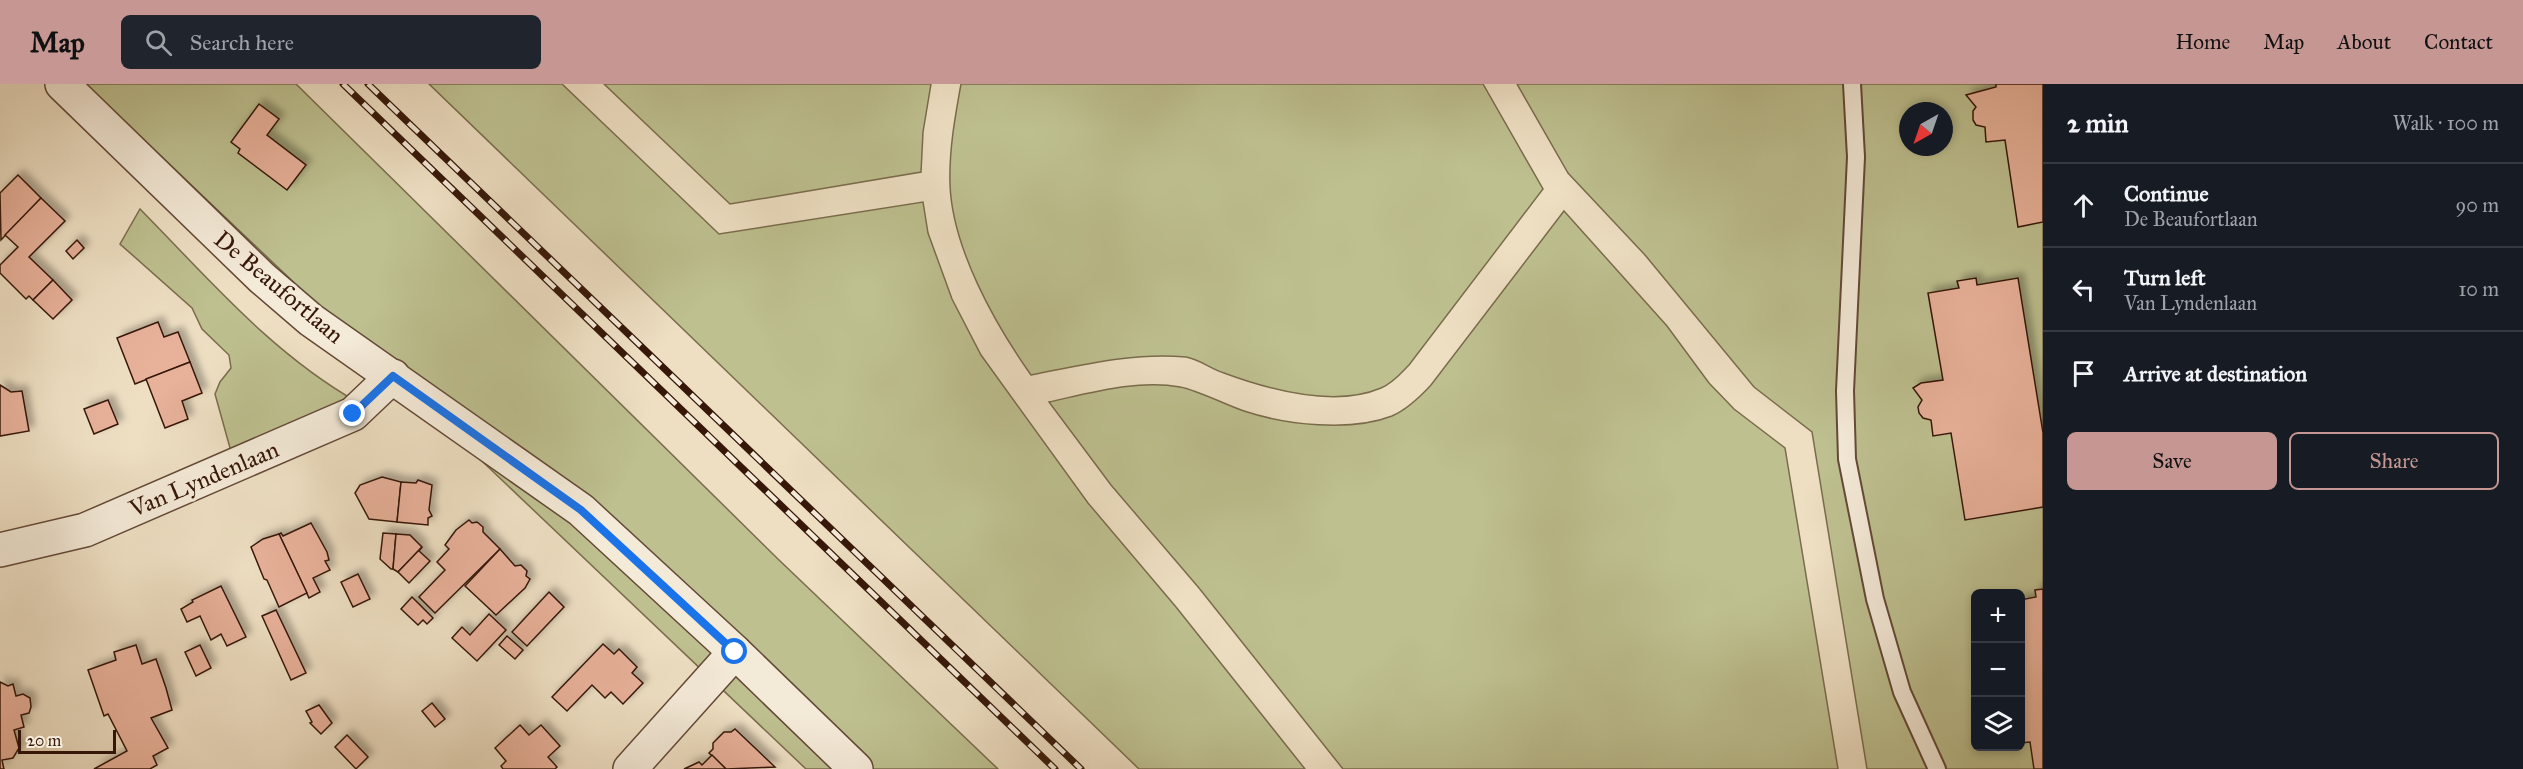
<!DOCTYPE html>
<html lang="en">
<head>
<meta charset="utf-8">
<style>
  body { margin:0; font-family:"IM FELL Great Primer",serif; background:#20242c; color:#f1f3f6 }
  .controls { position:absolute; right:18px; bottom:18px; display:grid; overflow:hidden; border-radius:9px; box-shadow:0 3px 9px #0003 }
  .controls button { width:54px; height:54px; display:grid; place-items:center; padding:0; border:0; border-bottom:2px solid #363941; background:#171b24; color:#f1f3f6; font:30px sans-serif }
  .compass { position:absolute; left:1899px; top:18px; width:54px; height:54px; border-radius:50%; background:#171b24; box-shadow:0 3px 9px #0003; rotate:220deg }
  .scale { position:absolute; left:18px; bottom:15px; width:98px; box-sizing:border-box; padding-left:6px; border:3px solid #361708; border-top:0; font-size:16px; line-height:21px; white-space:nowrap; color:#361708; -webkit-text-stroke:4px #f4ead8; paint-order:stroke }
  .stop { position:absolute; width:18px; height:18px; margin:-14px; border:4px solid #1a73e8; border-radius:50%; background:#fff }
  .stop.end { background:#1a73e8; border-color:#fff; box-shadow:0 2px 6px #0008 }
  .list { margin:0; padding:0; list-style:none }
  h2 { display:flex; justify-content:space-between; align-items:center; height:78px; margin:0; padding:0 24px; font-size:26px }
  h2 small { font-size:20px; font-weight:400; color:#9ea1a6 }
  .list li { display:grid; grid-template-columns:39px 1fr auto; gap:18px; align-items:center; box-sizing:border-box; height:84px; padding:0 24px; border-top:2px solid #363941 }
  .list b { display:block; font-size:22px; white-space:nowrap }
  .list p { margin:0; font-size:20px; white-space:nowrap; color:#9ea1a6 }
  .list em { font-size:20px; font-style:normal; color:#9ea1a6 }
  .actions { display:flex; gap:12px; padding:18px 24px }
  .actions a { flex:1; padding:14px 0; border:2px solid #c59692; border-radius:9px; text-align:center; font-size:21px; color:#c59692 }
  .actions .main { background:#c59692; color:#111 }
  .icon { flex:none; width:33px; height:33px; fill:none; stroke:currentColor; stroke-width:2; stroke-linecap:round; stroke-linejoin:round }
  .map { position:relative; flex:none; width:2043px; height:685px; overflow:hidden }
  header { display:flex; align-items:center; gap:36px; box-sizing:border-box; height:84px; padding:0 30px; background:#c59692; color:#111 }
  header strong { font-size:28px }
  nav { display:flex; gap:33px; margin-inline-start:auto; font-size:21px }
  .search { width:420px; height:54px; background:#20242c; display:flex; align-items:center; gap:15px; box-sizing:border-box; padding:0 21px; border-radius:9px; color:#9ea1a6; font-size:22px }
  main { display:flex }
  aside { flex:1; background:#171b24 }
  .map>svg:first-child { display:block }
  .green { fill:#bec090; stroke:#7a6c4c; stroke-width:1.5; fill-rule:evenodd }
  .building { fill:#e8b19a; stroke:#361708; stroke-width:1.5; filter:url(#shadow) }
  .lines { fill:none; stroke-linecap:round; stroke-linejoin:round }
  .service-casing { stroke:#644937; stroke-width:20 }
  .minor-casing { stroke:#644937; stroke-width:36 }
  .service { stroke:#f4ead8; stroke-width:16 }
  .minor { stroke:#f4ead8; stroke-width:33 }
  .rail-casing { stroke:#361708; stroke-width:7 }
  .rail { stroke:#f4ead8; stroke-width:4.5; stroke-dasharray:14; stroke-linecap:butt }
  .route { stroke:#1a73e8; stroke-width:8 }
  .labels { text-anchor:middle; stroke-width:6; stroke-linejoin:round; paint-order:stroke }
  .street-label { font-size:24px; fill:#361708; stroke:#f4ead8 }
</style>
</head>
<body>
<header>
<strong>Map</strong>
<div class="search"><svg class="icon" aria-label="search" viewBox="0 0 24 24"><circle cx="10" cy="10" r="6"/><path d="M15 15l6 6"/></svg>Search here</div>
<nav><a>Home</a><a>Map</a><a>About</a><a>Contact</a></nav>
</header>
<main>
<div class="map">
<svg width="2043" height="685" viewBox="0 0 2043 685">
  <defs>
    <filter id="shadow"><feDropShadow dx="5.5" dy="-5.5" stdDeviation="3" flood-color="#0004"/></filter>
  </defs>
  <rect width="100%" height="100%" fill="#eedfc3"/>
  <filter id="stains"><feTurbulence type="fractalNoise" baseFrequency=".00333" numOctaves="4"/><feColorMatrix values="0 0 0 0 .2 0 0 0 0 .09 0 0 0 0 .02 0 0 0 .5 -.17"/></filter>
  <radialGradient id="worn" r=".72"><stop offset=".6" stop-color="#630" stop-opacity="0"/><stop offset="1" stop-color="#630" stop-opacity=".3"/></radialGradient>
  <!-- green -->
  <g class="green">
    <polygon points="85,0 296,0 779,476 998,685 806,685"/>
    <polygon points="429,0 562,0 719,150 923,118 928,149 952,215 981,271 1088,419 1176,523 1305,685 1139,685"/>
    <polygon points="604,0 931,0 923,48 921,88 730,120"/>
    <path d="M961 0H1483L1543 105 1409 281C1401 289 1393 299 1381 304 1334 324 1270 306 1224 289 1211 285 1199 275 1186 273 1134 268 1082 281 1031 291 995 240 952 164 950 100 949 66 955 33 961 0Z"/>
    <path d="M1517 0H2043V685H1867L1812 348 1754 303 1645 171 1568 89ZM1908 27H1944V63H1908ZM1976 509H2020V662H1976Z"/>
    <path d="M140 125C209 195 272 270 359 319L232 371 215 310 220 298 231 284 229 271 202 245 192 224 120 160Z"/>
    <path d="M1564 127 1667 242 1709 299 1734 325 1785 364 1838 685H1343L1199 504 1111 401 1049 318C1090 309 1139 295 1180 303 1197 306 1226 321 1244 327 1286 341 1351 348 1392 332 1408 325 1420 313 1431 301Z"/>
  </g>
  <!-- building -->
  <g class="building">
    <polygon points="1996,0 2043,0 2043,138 2018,143 2005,56 1986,58 1985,43 1976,41 1973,36 1973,27 1976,23 1966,11 1996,3"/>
    <polygon points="259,20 279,35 267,51 306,81 287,106 238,69 240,65 231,58"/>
    <polygon points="18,91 41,114 1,156 0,109"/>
    <polygon points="41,114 65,137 29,173 53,196 33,216 29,212 26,215 0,189 0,181 18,163 5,151"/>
    <polygon points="77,156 84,164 73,175 66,167"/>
    <polygon points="1976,194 1977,201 2018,194 2043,349 2043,423 1965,436 1951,349 1933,352 1931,336 1923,334 1919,329 1918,323 1922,316 1913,304 1921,299 1943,296 1928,209 1959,204 1957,197"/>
    <polygon points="53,196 72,216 53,235 33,216"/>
    <polygon points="158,238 164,253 178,248 190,278 135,300 117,254"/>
    <polygon points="190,278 202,309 182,317 188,335 165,344 146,295"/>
    <polygon points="0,301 11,308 22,307 29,347 0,352"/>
    <polygon points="108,316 118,340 94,350 84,325"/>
    <polygon points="382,393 401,398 397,438 369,435 355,409 360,401"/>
    <polygon points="418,396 432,401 429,426 432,432 428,434 428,441 397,438 401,398 416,399"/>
    <polygon points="469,436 472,439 477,438 483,443 483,448 500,465 435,529 419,513 445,486 437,478 449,465 445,461 456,446"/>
    <polygon points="311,439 327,468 329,476 325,477 330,486 313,494 320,508 309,514 279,450 281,449 283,452"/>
    <polygon points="383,449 396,450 393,485 391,485 380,475"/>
    <polygon points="279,450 307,509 279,523 267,496 264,495 251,463 263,455"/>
    <polygon points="396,450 410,451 422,463 398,488 393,485"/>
    <polygon points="422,463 419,467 430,477 409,499 398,488"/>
    <polygon points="500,465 515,482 521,481 527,487 526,492 530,495 525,504 496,531 465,502"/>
    <polygon points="358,490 370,515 353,523 341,498"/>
    <polygon points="221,502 246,553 227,562 221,550 211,556 200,532 187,538 181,525 193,518 192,516"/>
    <polygon points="2043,505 2043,685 2034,685 2030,658 2020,659 2020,516 2036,513 2035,506"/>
    <polygon points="549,508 564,523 527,562 512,548"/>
    <polygon points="412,513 433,534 427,540 423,536 418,541 401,525"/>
    <polygon points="276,526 306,589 291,596 262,532"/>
    <polygon points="489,530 506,546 477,577 452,554 462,543 470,551"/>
    <polygon points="507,552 523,566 515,575 499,561"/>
    <polygon points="603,560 614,570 619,565 637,583 632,589 643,599 623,620 611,608 605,614 592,601 567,627 552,613"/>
    <polygon points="136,561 142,580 156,575 166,604 172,626 151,634 168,664 153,672 157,681 150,685 94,685 127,667 108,630 104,632 88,586 116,576 114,568"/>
    <polygon points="200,561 211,584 196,592 185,568"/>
    <polygon points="0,598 8,602 13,600 16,612 23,610 30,614 31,623 29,629 21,631 24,643 14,646 19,664 13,674 2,676 4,685 0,685"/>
    <polygon points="432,619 445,635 435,643 422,627"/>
    <polygon points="319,621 332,639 321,650 310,639 312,638 306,627"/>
    <polygon points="520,641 529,651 541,641 560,662 548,673 557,683 555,685 503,685 501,682 506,677 495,664"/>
    <polygon points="735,645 775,683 726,685 709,669 713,665 713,659 724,648 731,648"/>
    <polygon points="347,651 368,673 356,685 335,663"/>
    <polygon points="712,671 726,685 684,685 699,678 702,681"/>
  </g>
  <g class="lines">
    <!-- service casing -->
    <g class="service-casing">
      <polyline id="service" points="1852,0 1856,73 1845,307 1847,375 1875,515 1902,608 1937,685"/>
    </g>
    <!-- minor casing -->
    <g class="minor-casing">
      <g id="minor">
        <polyline points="62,0 262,194 311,236 581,426 735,568 856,685"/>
        <polyline points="0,466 85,446 353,330 393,292"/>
        <polyline points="630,685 735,568"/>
      </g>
    </g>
    <!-- service -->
    <use href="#service" class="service"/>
    <!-- minor -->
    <use href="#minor" class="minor"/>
    <!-- rail casing -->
    <g class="rail-casing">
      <g id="rail">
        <polyline points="343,0 1055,685"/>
        <polyline points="368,0 1081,685"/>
      </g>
    </g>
    <!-- rail -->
    <use href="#rail" class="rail"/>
  </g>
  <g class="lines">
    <!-- route -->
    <polyline class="route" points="353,330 393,292 581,426 735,568"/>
  </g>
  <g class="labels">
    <!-- street labels -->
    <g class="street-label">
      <text transform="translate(279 203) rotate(40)" y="8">De Beaufortlaan</text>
      <text transform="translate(204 395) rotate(-23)" y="8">Van Lyndenlaan</text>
    </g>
  </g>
  <rect width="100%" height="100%" filter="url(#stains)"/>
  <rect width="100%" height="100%" fill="url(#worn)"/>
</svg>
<div class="controls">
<button>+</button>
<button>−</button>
<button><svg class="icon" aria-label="layers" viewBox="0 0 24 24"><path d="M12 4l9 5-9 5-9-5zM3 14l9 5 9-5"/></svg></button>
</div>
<svg class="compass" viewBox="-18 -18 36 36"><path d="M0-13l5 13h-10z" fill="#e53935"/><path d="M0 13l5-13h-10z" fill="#9ea1a6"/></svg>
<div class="scale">20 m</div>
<div class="stop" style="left:735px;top:568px"></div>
<div class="stop end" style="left:353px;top:330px"></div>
</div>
<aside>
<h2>2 min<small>Walk · 100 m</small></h2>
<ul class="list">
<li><svg class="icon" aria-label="ahead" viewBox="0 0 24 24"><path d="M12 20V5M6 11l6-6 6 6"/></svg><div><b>Continue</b><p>De Beaufortlaan</p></div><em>90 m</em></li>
<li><svg class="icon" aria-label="left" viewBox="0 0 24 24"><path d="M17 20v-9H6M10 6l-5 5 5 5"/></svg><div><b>Turn left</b><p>Van Lyndenlaan</p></div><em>10 m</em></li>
<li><svg class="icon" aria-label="arrive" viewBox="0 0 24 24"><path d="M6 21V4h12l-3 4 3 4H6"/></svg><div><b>Arrive at destination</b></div></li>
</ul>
<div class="actions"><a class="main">Save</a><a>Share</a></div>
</aside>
</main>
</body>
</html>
